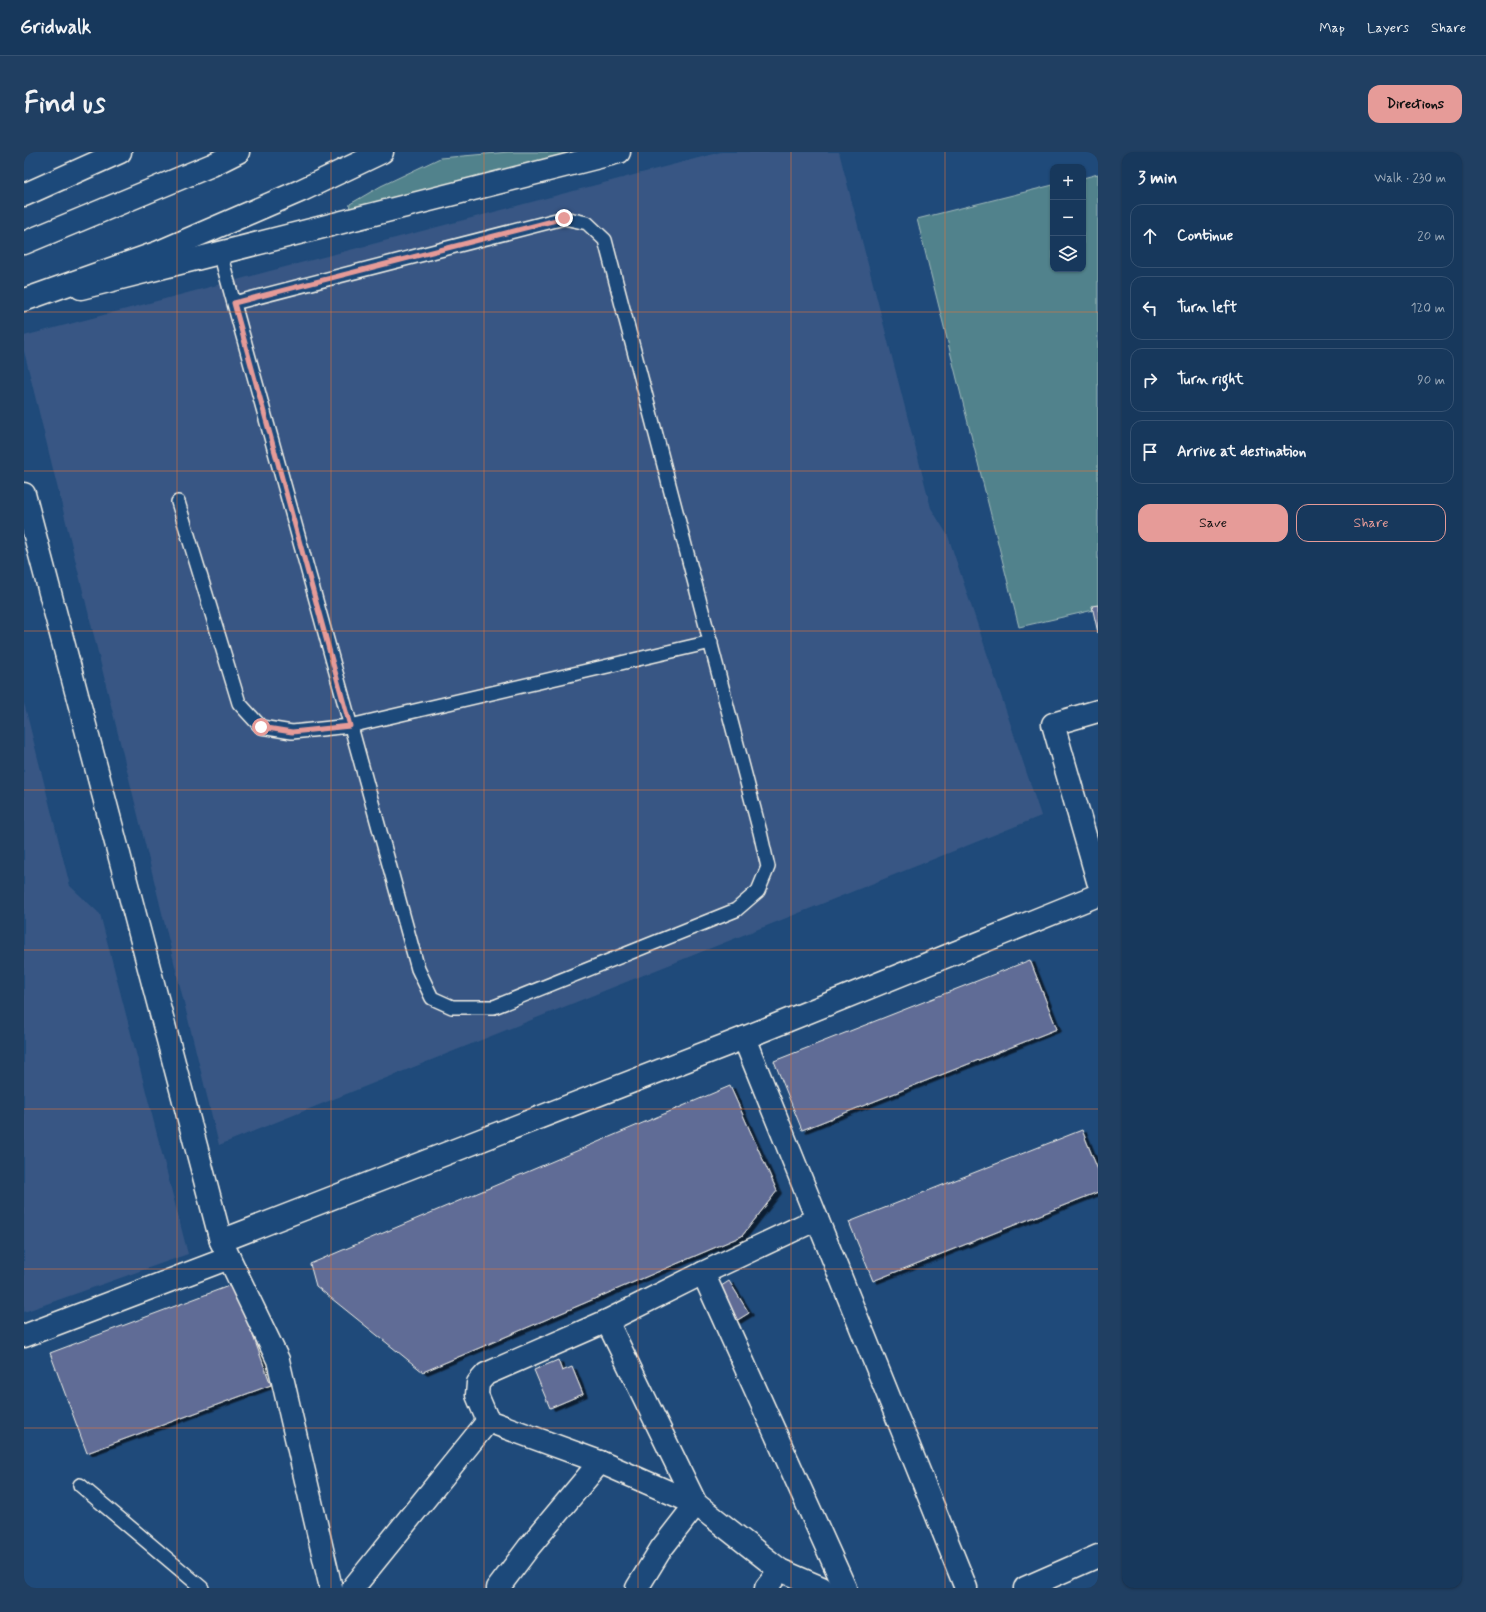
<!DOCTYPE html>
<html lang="en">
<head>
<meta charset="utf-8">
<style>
  body { margin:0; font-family:Mynerve,sans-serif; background:#203f62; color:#f1f3f6 }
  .controls { position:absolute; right:12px; top:12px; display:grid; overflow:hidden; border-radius:8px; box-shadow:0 1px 3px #0004 }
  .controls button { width:36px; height:36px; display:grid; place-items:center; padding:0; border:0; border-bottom:1px solid #365272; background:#17385c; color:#f1f3f6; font:20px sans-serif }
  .stop { position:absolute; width:12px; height:12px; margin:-9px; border:3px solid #e69b98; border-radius:50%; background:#fff }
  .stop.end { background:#e69b98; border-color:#fff; box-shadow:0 1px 4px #0008 }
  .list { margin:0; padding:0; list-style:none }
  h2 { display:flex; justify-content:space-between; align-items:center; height:52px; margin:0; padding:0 16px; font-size:17px }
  h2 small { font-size:13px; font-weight:400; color:#9eacbb }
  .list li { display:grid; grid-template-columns:26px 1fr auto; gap:12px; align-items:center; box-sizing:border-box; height:64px; margin:0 8px 8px; padding:0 8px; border:1px solid #365272; border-radius:12px }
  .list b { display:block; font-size:15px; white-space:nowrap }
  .list em { font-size:13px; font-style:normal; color:#9eacbb }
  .actions { display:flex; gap:8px; padding:12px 16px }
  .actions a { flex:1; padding:9px 0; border:1px solid #e69b98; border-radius:12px; text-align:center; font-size:14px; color:#e69b98 }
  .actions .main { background:#e69b98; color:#111 }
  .icon { flex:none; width:22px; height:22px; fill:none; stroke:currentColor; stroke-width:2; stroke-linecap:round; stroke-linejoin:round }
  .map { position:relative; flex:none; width:1074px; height:1436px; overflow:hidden; border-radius:12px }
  header { display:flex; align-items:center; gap:24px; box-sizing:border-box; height:56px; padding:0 20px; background:#17385c; border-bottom:1px solid #365272 }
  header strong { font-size:19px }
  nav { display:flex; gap:22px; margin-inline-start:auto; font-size:14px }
  .intro { display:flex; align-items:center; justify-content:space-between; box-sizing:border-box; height:96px; padding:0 24px }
  h1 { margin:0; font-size:28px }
  .button { padding:10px 18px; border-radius:12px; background:#e69b98; color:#111; font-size:14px; font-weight:700 }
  main { display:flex; gap:24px; padding:0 24px }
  aside { flex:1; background:#17385c; border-radius:12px; box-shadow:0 1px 3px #0004 }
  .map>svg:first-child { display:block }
  .built { fill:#375784 }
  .green { fill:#51828c; stroke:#a2baba }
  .building { fill:#616c96; stroke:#f4f1e8; filter:url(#shadow) }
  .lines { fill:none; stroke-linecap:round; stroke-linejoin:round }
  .lane-casing { stroke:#f4f1e8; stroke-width:16 }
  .street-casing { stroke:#f4f1e8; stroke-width:25 }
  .primary-casing { stroke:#f4f1e8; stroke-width:25 }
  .highway-casing { stroke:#f4f1e8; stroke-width:25 }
  .lane { stroke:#1f4a7a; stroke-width:13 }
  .street { stroke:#1f4a7a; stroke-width:22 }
  .primary { stroke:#1f4a7a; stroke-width:22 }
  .highway { stroke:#1f4a7a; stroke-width:22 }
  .route { stroke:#e69b98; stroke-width:5 }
  .grid { fill:none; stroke:#ea7738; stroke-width:1; stroke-opacity:0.55 }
</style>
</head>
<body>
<header>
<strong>Gridwalk</strong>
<nav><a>Map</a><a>Layers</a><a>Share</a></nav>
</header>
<div class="intro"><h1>Find us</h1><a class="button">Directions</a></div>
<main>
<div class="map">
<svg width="1074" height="1436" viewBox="0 0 1074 1436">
  <defs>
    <filter id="shadow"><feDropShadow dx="4.5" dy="2.5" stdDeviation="0" flood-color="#0009"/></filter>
  </defs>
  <rect width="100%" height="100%" fill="#1f4a7a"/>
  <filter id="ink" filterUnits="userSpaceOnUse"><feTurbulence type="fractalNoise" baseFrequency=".025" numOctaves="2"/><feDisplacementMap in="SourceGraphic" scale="8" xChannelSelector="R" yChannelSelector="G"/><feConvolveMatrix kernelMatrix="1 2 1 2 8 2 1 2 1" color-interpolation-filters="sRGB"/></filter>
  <g filter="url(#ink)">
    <!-- built -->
    <g class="built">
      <polygon points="697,0 815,0 907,356 924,384 1017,664 195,993 0,199 0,184"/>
      <polygon points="0,551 46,734 76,762 164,1102 0,1160"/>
    </g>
    <!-- green -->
    <g class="green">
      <polygon points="485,0 558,0 325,58 326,52 357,34 416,6"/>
      <polygon points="1074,22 1074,457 995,475 893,67 1029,33 1029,117 1059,117 1059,26"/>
    </g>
    <!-- building -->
    <g class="building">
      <polygon points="1074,453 1074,481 1068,454"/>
      <polygon points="1006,808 1033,877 778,978 750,909"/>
      <polygon points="706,934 753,1039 718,1084 399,1220 292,1134 286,1112"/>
      <polygon points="1058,978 1074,1018 1074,1040 849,1129 825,1070"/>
      <polygon points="705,1129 725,1161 712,1169 691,1138"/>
      <polygon points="210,1132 247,1233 63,1301 26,1201"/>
      <polygon points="534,1208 538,1219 548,1215 559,1242 526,1256 510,1218"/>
    </g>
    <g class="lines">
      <!-- lane casing -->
      <g class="lane-casing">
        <g id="lane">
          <polyline points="196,101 394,817 408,846 428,855 470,855 712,758 734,739 744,715 736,680 581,88 563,71 540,66 210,151"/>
          <polyline points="154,350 215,551 237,575 268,580 326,574 687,490"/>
          <polyline points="56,1333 178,1436"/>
        </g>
      </g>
      <!-- street casing -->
      <g class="street-casing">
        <g id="street">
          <polyline points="0,43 96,0"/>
          <polyline points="0,342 197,1089 254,1208 307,1436"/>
          <polyline points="1074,559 1029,572 1074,729"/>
          <polyline points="720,886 942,1436"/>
          <polyline points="793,1067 679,1121 583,1169 462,1222 454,1231 453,1243 464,1269 576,1310 672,1352 756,1418 798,1436"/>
          <polyline points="197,1089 720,886 1074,743"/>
          <polyline points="679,1121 821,1436"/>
          <polyline points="583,1169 672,1352 637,1397 613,1436"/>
          <polyline points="0,1184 205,1106"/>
          <polyline points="329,1436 464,1269"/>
          <polyline points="474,1436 505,1395 576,1310"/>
          <polyline points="742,1436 756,1418"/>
          <polyline points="1001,1436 1074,1404"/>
        </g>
      </g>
      <!-- primary casing -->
      <g class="primary-casing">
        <polyline id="primary" points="57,136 595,0"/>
      </g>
      <!-- highway casing -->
      <g class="highway-casing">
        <g id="highway">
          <polyline points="0,91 188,13 214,0"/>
          <polyline points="0,148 135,100 276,39 358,0"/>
        </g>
      </g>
      <!-- lane -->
      <use href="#lane" class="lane"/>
      <!-- street -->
      <use href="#street" class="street"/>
      <!-- primary -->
      <use href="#primary" class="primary"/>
      <!-- highway -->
      <use href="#highway" class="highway"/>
    </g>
  </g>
  <g class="lines" filter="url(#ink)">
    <!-- route -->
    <polyline class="route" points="237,575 268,580 326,574 210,151 540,66"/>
  </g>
  <!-- grid -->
  <path class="grid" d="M153 0V1436M307 0V1436M460 0V1436M614 0V1436M767 0V1436M921 0V1436M0 160H1074M0 319H1074M0 479H1074M0 638H1074M0 798H1074M0 957H1074M0 1117H1074M0 1276H1074"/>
</svg>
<div class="controls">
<button>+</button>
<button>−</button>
<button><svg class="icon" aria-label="layers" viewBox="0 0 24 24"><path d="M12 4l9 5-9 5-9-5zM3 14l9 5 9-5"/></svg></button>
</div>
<div class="stop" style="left:237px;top:575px"></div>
<div class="stop end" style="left:540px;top:66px"></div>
</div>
<aside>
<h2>3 min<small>Walk · 230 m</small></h2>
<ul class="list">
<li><svg class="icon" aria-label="ahead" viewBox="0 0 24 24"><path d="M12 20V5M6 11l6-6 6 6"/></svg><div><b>Continue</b></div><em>20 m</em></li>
<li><svg class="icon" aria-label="left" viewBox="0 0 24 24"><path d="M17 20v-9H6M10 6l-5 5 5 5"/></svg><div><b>Turn left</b></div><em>120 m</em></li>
<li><svg class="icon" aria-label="right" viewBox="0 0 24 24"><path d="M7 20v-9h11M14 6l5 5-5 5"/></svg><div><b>Turn right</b></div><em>90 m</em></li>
<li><svg class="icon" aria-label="arrive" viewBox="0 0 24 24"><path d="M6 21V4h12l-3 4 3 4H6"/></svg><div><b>Arrive at destination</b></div></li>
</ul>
<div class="actions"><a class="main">Save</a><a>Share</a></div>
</aside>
</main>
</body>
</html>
